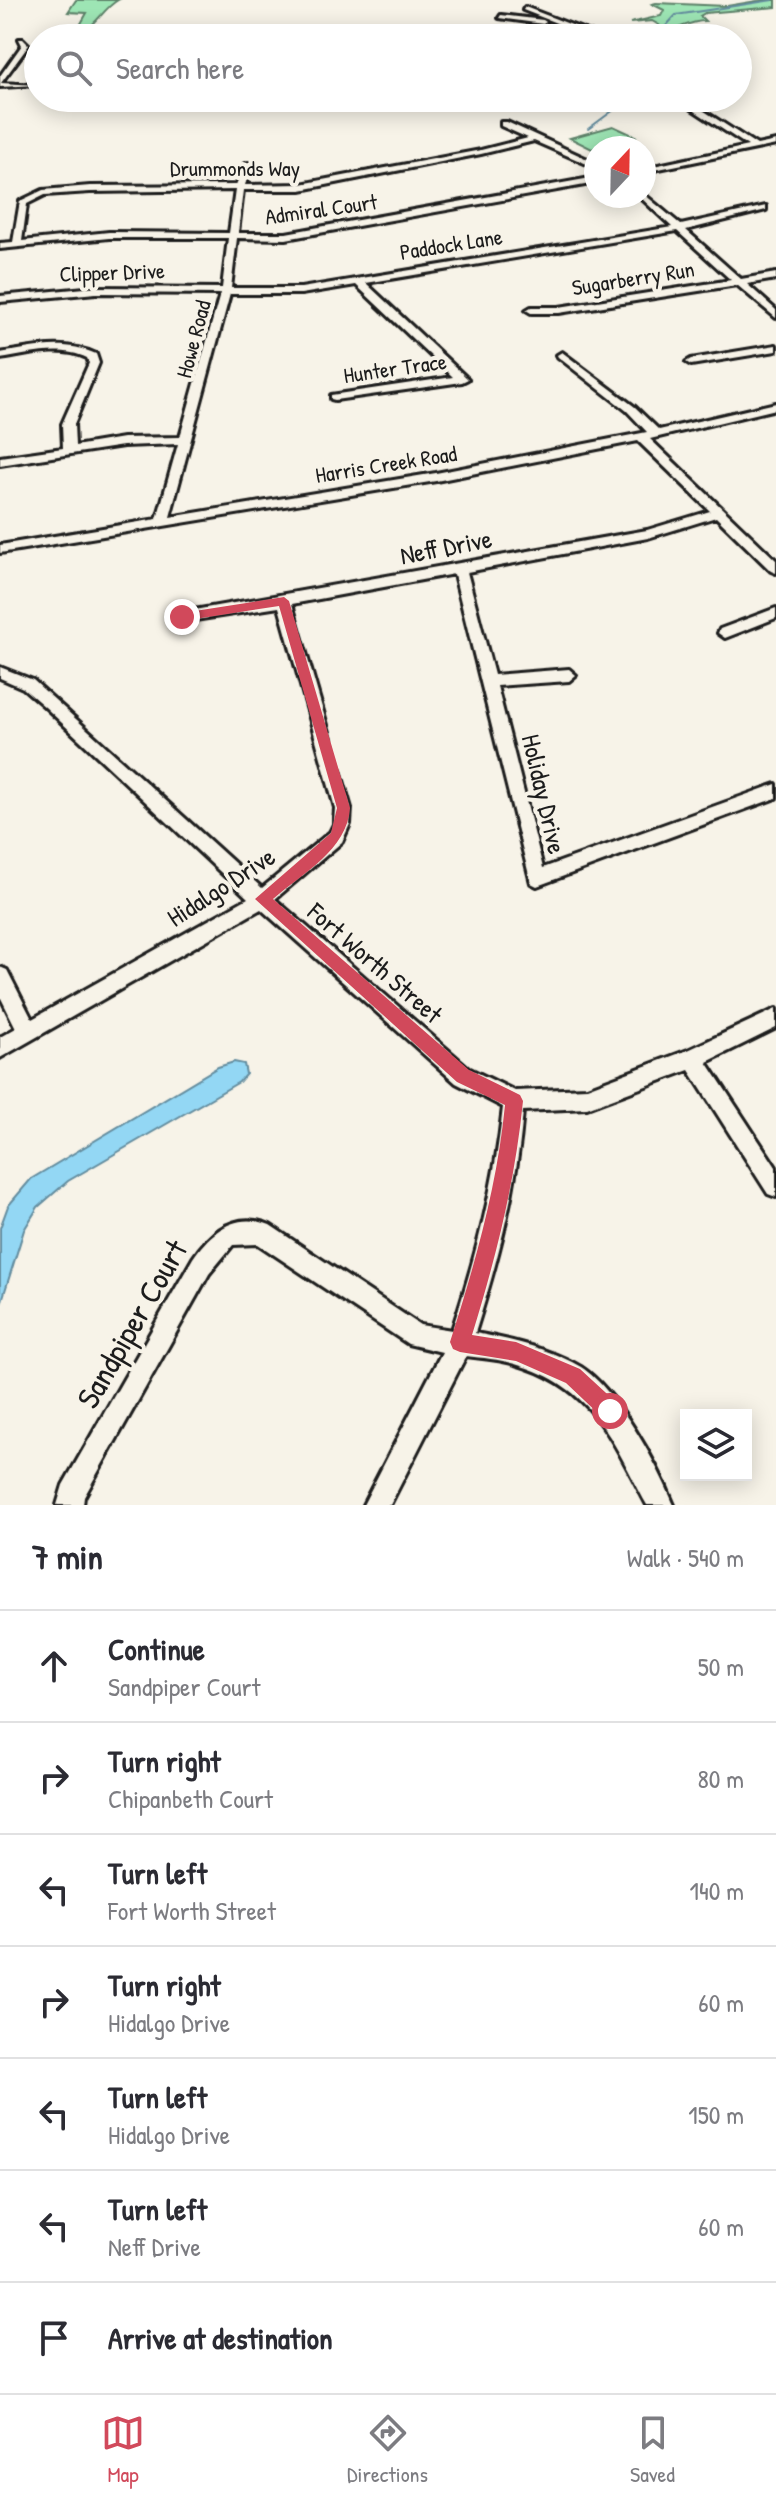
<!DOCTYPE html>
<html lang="en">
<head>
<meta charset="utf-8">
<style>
  body { margin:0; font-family:"Patrick Hand",sans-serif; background:#f7f7f7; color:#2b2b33 }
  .controls { position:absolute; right:24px; bottom:24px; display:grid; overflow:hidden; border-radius:0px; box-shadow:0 4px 20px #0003 }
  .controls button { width:72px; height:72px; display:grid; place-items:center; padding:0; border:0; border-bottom:2px solid #e1e1e2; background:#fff; color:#2b2b33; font:40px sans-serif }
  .compass { position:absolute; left:584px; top:136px; width:72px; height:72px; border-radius:50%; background:#fff; box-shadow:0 4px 20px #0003; rotate:22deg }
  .stop { position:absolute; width:24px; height:24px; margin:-18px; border:6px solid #d1495b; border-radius:50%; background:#fff }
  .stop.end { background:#d1495b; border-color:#fff; box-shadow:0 2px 8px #0008 }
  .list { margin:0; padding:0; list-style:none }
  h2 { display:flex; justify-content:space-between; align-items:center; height:104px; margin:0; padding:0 32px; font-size:34px }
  h2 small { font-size:26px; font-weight:400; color:#7c7c81 }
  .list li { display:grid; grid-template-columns:52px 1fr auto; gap:24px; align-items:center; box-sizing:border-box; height:112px; padding:0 32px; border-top:2px solid #e1e1e2 }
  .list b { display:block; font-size:30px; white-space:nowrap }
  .list p { margin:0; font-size:26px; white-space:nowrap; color:#7c7c81 }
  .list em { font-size:26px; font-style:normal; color:#7c7c81 }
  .icon { flex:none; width:44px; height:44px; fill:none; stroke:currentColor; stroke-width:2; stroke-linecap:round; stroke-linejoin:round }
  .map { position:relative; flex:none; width:776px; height:1505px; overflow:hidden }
  .search { position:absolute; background:#fff; box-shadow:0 4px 20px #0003; left:24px; right:24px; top:24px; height:88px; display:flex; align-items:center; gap:20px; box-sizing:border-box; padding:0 28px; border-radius:44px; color:#7c7c81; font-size:30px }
  .sheet { height:888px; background:#fff }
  nav { display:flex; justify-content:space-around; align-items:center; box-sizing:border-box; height:112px; border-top:2px solid #e1e1e2; background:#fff; font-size:22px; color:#7c7c81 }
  nav a { display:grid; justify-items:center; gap:4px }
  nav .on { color:#d1495b }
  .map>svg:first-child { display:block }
  .green { fill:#9de5b4; stroke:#5c8068; stroke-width:2 }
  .water { fill:#93d7f4; stroke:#638c9e; stroke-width:2 }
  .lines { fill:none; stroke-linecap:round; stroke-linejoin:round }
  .stream { stroke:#638c9e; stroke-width:2 }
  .minor-casing { stroke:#1c1c1c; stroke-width:6 }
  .minor { fill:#f7f3e8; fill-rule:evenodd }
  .route { fill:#d1495b }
  .labels { text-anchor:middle; stroke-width:8; stroke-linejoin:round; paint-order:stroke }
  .far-street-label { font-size:22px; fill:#1c1c1c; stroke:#f7f3e8 }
  .street-label { font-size:26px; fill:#1c1c1c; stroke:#f7f3e8 }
  .near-street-label { font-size:32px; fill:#1c1c1c; stroke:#f7f3e8 }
</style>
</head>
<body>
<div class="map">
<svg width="776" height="1505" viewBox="0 0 776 1505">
  <rect width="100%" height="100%" fill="#f7f3e8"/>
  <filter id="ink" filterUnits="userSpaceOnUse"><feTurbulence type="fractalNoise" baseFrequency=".0125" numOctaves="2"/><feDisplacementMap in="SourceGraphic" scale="16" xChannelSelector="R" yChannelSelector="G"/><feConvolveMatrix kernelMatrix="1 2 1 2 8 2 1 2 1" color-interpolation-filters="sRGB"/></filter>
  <g filter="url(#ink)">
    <!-- green -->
    <g class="green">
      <path d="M76 0H118C104 8 98 23 85 30L79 27 87 13 68 12Z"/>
      <path d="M763 0H776V7L705 13 700 16 705 21C686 21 676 33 657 33L655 30 659 25 652 21 630 23 661 16 664 10 652 4 656 3 727 6Z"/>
      <polygon points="613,126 635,136 592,149 570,138"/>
    </g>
    <!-- water -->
    <polygon class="water" points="234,1062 244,1064 246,1074 239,1082 68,1181 38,1207 24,1230 0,1307 0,1228 8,1206 31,1179 218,1067"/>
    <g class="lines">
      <!-- stream -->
      <g class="stream">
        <polyline points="655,38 676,15 773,0"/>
        <polyline points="588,129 630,98"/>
      </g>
      <!-- minor casing -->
      <g class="minor-casing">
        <g id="minor">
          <polygon points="525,7 603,37 604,38 595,38 523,10"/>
          <polygon points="501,15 543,20 546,22 543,24 499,18"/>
          <polygon points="19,39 23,39 29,45 1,83 38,85 0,87 0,76 22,45"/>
          <polygon points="675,98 684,98 757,145 776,141 776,145 644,172 644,168 748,146"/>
          <path d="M501 122H507L596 163V168L534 141 481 154 301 190H243L238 233H286L596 177V183L286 239 237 238 231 288H301L672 227 639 196H644V194L681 225 766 206V210L686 230 741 279 776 273V279L747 284 776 310V318L737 285 559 313H531L526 310 531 307H559L731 280 677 231 366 283 468 379 462 382 335 400 331 399V395L453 377 356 285 301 294H230L170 517 436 473 647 432 627 411 558 357 557 355 562 352 635 407 659 430 776 403V409L650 439 776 560V573L771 571 716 517 648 538 467 572 494 675 569 669 576 675 569 681 497 686 543 868 776 784V798L537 886 531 883 454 574 292 604 351 808 350 824 342 842 275 899 470 1069 515 1091 587 1088 688 1050 776 1009V1028L707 1062 776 1167V1197L768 1194 689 1070 587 1108 523 1111C517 1188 498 1260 475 1333 509 1339 551 1349 581 1367 617 1390 658 1465 674 1505H647C612 1440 593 1386 515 1364 499 1359 482 1358 466 1356L390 1505H363L442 1352 408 1344 258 1244 233 1245 209 1274 84 1497 83 1505H57L63 1485 193 1258C211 1231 236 1211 270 1225L420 1325 452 1330C476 1256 495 1184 503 1107L456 1083 261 909 0 1058V1037L16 1028 0 996V967L7 970 32 1019 248 898 45 707 23 688 0 678V667L33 680 262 888 330 832 334 824 335 808 279 607 182 622 177 621 175 617 177 613 647 530 710 511 638 441 436 481 0 553V545L157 519 178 444 123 446 0 465V457L63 448 62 424 89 363 87 358C60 345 28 355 0 359V353C33 348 64 339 96 354L99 363 74 424 75 446 123 438 180 437 220 294 96 293 0 302V296L96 287 222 288 228 238H109L0 249V243L13 242 20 201 43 190 90 186 236 185 244 165 248 163 252 165 245 185 301 184 481 150 528 138 501 126ZM235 190 229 233 109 232 22 241 27 204 45 195 90 192Z"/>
          <polygon points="776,345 776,351 691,365 686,362 691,359"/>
          <polygon points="776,608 776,618 725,638 718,633 720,629"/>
        </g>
      </g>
      <!-- minor -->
      <use href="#minor" class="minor"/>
    </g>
  </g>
  <!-- route -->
  <path class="route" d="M284 597 289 601 350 808C347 850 303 873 273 899L469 1070 520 1095 523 1101C515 1182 496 1257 472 1335L516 1342 580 1369 618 1404 620 1411 618 1418 610 1421 603 1418 566 1383 516 1361 460 1352 453 1349 450 1342C475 1264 497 1187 505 1105L457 1082 255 899 331 833 337 808 279 606 182 621 176 617 182 613Z"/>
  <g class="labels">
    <!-- far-street labels -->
    <g class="far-street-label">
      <text x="235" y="176">Drummonds Way</text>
      <text transform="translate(321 209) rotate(-8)" y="8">Admiral Court</text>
      <text transform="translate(451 244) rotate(-9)" y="8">Paddock Lane</text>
      <text transform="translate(112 272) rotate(-2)" y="8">Clipper Drive</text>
      <text transform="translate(633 278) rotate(-9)" y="8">Sugarberry Run</text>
      <text transform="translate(193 339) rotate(-75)" y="8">Howe Road</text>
      <text transform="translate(395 368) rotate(-8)" y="8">Hunter Trace</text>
      <text transform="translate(386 464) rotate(-9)" y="8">Harris Creek Road</text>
    </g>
    <!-- street labels -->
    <g class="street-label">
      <text transform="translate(446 547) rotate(-11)" y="9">Neff Drive</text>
      <text transform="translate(544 794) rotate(77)" y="9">Holiday Drive</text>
      <text transform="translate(221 887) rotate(-33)" y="9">Hidalgo Drive</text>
      <text transform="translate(375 963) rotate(41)" y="9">Fort Worth Street</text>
    </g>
    <!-- near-street labels -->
    <g class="near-street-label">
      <text transform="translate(132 1324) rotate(-60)" y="11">Sandpiper Court</text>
    </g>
  </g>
</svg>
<div class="controls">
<button><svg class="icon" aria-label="layers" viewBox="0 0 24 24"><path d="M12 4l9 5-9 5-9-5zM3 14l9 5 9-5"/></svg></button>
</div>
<svg class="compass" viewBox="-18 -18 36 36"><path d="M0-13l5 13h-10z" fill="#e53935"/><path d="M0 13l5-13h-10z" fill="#7c7c81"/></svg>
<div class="stop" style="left:610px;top:1411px"></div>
<div class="stop end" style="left:182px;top:617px"></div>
<div class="search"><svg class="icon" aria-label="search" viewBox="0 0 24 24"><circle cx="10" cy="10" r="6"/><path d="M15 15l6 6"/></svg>Search here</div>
</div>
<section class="sheet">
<h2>7 min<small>Walk · 540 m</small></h2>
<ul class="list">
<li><svg class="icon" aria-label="ahead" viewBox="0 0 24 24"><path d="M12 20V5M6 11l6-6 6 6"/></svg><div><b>Continue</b><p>Sandpiper Court</p></div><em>50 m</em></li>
<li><svg class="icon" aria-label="right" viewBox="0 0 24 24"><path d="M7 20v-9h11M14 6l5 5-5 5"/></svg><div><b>Turn right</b><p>Chipanbeth Court</p></div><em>80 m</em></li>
<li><svg class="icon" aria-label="left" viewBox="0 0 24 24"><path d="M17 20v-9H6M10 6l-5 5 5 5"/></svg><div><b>Turn left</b><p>Fort Worth Street</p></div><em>140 m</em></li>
<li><svg class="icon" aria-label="right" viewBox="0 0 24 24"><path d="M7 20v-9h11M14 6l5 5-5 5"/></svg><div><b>Turn right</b><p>Hidalgo Drive</p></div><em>60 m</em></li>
<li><svg class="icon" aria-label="left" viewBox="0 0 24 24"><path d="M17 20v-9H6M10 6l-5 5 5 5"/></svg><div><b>Turn left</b><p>Hidalgo Drive</p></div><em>150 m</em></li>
<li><svg class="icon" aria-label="left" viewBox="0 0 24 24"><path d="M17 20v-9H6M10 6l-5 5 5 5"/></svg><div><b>Turn left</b><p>Neff Drive</p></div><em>60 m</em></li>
<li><svg class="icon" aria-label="arrive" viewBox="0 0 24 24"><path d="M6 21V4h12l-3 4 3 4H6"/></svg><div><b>Arrive at destination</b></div></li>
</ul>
</section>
<nav>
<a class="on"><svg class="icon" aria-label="map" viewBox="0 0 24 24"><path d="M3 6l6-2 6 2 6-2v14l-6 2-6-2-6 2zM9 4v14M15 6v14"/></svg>Map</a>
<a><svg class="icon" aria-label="directions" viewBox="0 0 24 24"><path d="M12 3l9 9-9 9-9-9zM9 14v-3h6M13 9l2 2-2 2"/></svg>Directions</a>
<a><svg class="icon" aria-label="saved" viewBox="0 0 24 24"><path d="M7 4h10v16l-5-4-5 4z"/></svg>Saved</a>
</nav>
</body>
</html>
